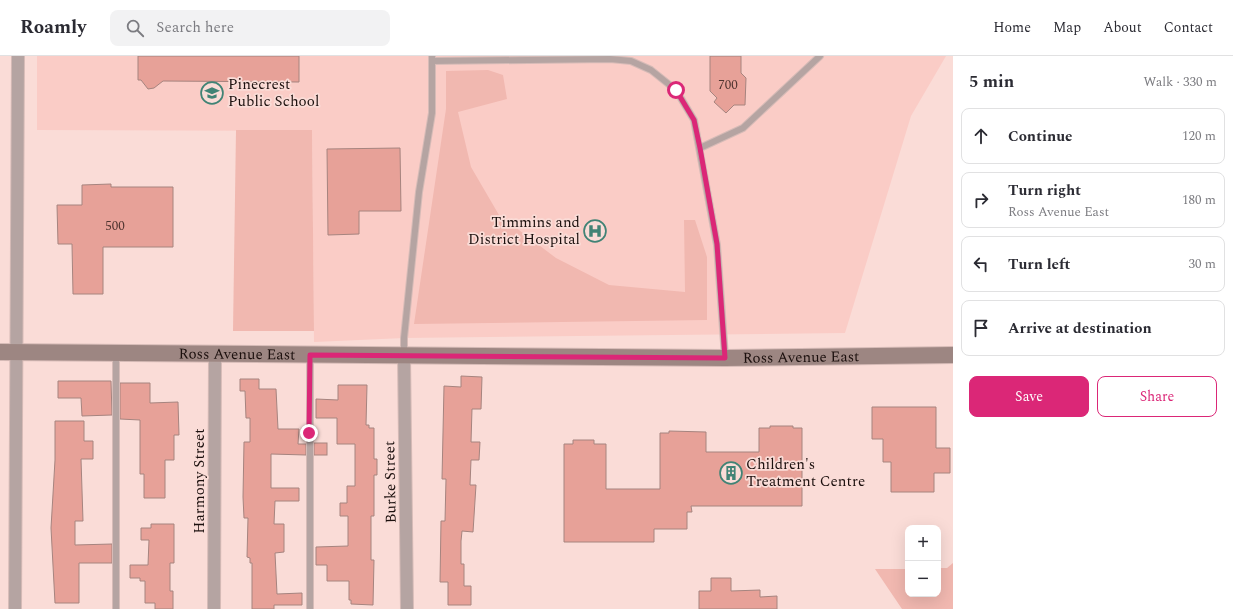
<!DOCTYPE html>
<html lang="en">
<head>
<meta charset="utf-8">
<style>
  body { margin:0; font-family:Spectral,serif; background:#f2f2f3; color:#2b2b33 }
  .controls { position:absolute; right:12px; bottom:12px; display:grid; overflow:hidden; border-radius:8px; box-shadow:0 4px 16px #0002 }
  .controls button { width:36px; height:36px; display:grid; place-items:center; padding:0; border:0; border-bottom:1px solid #e1e1e2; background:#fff; color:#2b2b33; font:20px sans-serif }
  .stop { position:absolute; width:12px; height:12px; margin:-9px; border:3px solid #db2777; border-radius:50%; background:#fff }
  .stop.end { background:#db2777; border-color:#fff; box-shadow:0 1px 4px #0008 }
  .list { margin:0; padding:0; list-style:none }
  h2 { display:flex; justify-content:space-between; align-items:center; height:52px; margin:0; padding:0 16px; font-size:17px }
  h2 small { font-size:13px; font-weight:400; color:#7c7c81 }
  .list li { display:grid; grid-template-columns:26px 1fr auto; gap:12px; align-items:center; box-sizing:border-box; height:56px; margin:0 8px 8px; padding:0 8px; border:1px solid #e1e1e2; border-radius:8px }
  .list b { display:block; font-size:15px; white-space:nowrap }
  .list p { margin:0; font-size:13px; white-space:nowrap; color:#7c7c81 }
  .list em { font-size:13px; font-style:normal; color:#7c7c81 }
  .actions { display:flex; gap:8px; padding:12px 16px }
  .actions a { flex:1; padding:9px 0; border:1px solid #db2777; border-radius:8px; text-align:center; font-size:14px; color:#db2777 }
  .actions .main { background:#db2777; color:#fff }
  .icon { flex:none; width:22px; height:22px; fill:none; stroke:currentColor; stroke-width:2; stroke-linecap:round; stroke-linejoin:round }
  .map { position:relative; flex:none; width:953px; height:553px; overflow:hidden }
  header { display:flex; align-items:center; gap:24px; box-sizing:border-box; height:56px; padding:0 20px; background:#fff; border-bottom:1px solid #e1e1e2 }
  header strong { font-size:19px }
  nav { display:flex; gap:22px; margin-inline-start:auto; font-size:14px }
  .search { width:280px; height:36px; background:#f2f2f3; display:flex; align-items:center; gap:10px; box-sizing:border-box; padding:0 14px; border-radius:8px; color:#7c7c81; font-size:15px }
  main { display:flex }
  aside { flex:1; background:#fff }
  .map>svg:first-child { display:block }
  .built { fill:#faccc6 }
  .green { fill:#f1b8b0 }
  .building { fill:#e7a198; stroke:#a6847f }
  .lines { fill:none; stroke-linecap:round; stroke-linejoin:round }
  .lane-casing { stroke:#d6bbb7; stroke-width:8 }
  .street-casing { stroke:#d6bbb7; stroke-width:14 }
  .secondary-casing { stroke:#d6bbb7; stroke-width:18 }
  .lane { stroke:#b5a4a2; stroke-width:6 }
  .street { stroke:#b5a4a2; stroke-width:12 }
  .secondary { stroke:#9d8682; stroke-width:16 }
  .route { stroke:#db2777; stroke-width:5 }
  .labels { text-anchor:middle; stroke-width:3.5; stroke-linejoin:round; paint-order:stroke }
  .number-label { font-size:13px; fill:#4f3430 }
  .poi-label { font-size:15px; fill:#1c100e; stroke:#fadcd7; text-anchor:start }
  .street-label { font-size:15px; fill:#1c100e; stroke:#fadcd7 }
</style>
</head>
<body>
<header>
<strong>Roamly</strong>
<div class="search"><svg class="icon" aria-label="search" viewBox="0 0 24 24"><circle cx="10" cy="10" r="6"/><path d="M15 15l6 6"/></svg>Search here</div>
<nav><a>Home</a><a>Map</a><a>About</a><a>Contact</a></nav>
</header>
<main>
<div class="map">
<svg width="953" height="553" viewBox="0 0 953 553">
  <rect width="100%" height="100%" fill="#fadcd7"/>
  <!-- built -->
  <polygon class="built" points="37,0 946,0 911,60 845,277 404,282 314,286 312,75 37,74"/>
  <!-- green -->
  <g class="green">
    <polygon points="488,14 503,19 507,43 458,56 471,111 499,159 556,202 609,229 685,236 684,164 695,164 707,201 707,264 414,268 446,53 446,15"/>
    <polygon points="236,74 312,74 314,275 233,275"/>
    <polygon points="953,507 953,553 902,553 875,513 908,513 908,538 938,538 938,512 947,512"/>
  </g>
  <!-- building -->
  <g class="building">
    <polygon points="138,0 299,0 299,26 163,25 154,32 148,33 141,24 138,24"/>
    <polygon points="710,0 741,0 741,17 746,22 745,49 734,49 726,57 714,46 717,42 710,35"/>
    <polygon points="400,92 401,155 359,155 359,178 328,179 327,93"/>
    <polygon points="111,128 111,131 173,131 173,191 103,191 103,238 73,238 72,188 58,188 57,149 82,149 82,129"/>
    <polygon points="461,320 482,321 481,353 472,353 471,386 480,386 479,404 471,404 470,429 476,429 473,476 462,475 461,485 461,508 464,508 464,530 471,530 471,549 448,549 448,526 440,526 441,465 445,465 446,423 442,423 444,330 461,331"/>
    <polygon points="240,323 259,323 259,333 276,333 278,373 299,373 298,388 306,388 306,399 271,398 271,432 299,432 299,445 275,445 274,468 284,468 284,496 275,497 277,538 302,537 302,549 274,549 274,553 252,553 252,507 250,507 250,502 247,501 248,462 244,462 243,441 244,386 250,386 250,362 246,362 245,335 240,335"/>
    <polygon points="58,325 111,325 112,359 82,360 81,342 58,342"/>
    <polygon points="120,327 150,327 150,347 178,346 179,379 174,379 174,404 165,404 165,442 144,442 144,418 140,418 140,364 120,363"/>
    <polygon points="338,329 367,329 366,369 369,369 369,372 374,372 374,403 377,403 377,419 374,419 374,460 371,460 371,504 374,504 373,549 351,548 351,544 349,544 349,525 327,525 327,509 316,509 316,491 348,490 348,460 340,460 340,447 347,447 347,430 355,430 355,388 337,388 337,362 316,362 316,343 338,344"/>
    <polygon points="872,351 936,351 936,392 950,392 950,417 934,417 934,436 891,436 891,406 883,406 883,383 872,383"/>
    <polygon points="55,365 84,365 84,385 93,385 93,403 81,403 83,465 75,465 75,489 112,488 112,507 79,507 79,547 55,547 51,472 55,404"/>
    <polygon points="770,370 793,370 793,372 802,372 802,450 691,450 692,456 687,456 687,473 654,473 654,486 564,486 564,388 573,388 573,384 594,384 594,388 606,388 606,433 660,433 660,377 669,377 669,375 706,376 706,396 759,396 759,372 770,372"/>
    <rect x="314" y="387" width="13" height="12"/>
    <polygon points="151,468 174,468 174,507 170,507 170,535 173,535 173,553 155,553 155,547 145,547 145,525 140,525 140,522 130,522 130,509 148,509 149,484 141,484 141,472 151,472"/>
    <polygon points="711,522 731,522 731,535 760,534 760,541 777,540 777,553 699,553 699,535 711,535"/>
  </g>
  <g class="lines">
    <!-- lane casing -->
    <g class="lane-casing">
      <g id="lane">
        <polyline points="432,5 610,3 631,5 651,14 676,34 694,64 717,189 725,301"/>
        <polyline points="700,92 743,72 820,0"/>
        <polyline points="404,298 404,282 419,136 432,57 432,0"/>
        <polyline points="116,553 116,297"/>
        <polyline points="310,553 310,299"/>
      </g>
    </g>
    <!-- street casing -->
    <g class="street-casing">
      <g id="street">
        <polyline points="404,300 407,553"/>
        <polyline points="15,553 18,0"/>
        <polyline points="214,553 215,298"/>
      </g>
    </g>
    <!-- secondary casing -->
    <g class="secondary-casing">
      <g id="secondary">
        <path id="s1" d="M0 296 725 302 953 299"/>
      </g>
    </g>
    <!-- lane -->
    <use href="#lane" class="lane"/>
    <!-- street -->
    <use href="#street" class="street"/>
    <!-- secondary -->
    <use href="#secondary" class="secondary"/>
  </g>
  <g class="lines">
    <!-- route -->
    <polyline class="route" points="309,377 310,299 725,302 717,188 700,92 694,64 676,34"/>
  </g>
  <!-- icons -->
  <defs>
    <g id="school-ring" transform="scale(1.15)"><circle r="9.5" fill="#fadcd7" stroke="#418375" stroke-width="1.5"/><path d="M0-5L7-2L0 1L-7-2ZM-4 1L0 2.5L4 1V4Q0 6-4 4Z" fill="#418375"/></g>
    <g id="hospital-ring" transform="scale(1.15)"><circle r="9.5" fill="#fadcd7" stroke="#418375" stroke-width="1.5"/><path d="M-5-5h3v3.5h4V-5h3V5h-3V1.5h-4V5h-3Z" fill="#418375"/></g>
    <g id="building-ring" transform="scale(1.15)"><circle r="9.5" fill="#fadcd7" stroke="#418375" stroke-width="1.5"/><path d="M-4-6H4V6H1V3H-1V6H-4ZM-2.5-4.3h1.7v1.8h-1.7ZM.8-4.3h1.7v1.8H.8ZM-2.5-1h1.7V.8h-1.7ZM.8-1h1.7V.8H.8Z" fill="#418375"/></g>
  </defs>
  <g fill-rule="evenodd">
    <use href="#school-ring" x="212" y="37"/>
    <use href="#hospital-ring" x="595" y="175"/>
    <use href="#building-ring" x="731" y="417"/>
  </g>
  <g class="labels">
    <!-- number labels -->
    <g class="number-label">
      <text x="728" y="33">700</text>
      <text x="115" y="174">500</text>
    </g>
    <!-- poi labels -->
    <g class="poi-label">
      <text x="228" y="33">Pinecrest<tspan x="228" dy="17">Public School</tspan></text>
      <text x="580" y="171" text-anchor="end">Timmins and<tspan x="580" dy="17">District Hospital</tspan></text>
      <text x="746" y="413">Children's<tspan x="746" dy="17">Treatment Centre</tspan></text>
    </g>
    <!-- street labels -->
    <g class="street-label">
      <text dy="5" stroke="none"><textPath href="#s1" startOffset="237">Ross Avenue East</textPath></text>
      <text dy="5" stroke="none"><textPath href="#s1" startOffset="801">Ross Avenue East</textPath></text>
      <text transform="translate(199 425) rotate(-90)" y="5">Harmony Street</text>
      <text transform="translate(390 426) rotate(-91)" y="5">Burke Street</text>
    </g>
  </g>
</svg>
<div class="controls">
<button>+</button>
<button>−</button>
</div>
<div class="stop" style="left:676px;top:34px"></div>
<div class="stop end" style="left:309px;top:377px"></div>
</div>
<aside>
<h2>5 min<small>Walk · 330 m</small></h2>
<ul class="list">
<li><svg class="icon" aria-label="ahead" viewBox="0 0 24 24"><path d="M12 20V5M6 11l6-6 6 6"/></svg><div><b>Continue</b></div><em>120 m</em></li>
<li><svg class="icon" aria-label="right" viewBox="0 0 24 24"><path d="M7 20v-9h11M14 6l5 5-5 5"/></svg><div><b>Turn right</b><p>Ross Avenue East</p></div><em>180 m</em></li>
<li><svg class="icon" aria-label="left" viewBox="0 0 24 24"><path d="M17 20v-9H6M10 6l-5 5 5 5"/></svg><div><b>Turn left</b></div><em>30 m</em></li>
<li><svg class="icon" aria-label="arrive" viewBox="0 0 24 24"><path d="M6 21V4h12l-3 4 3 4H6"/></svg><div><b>Arrive at destination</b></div></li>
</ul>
<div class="actions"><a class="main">Save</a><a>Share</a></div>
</aside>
</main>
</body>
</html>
